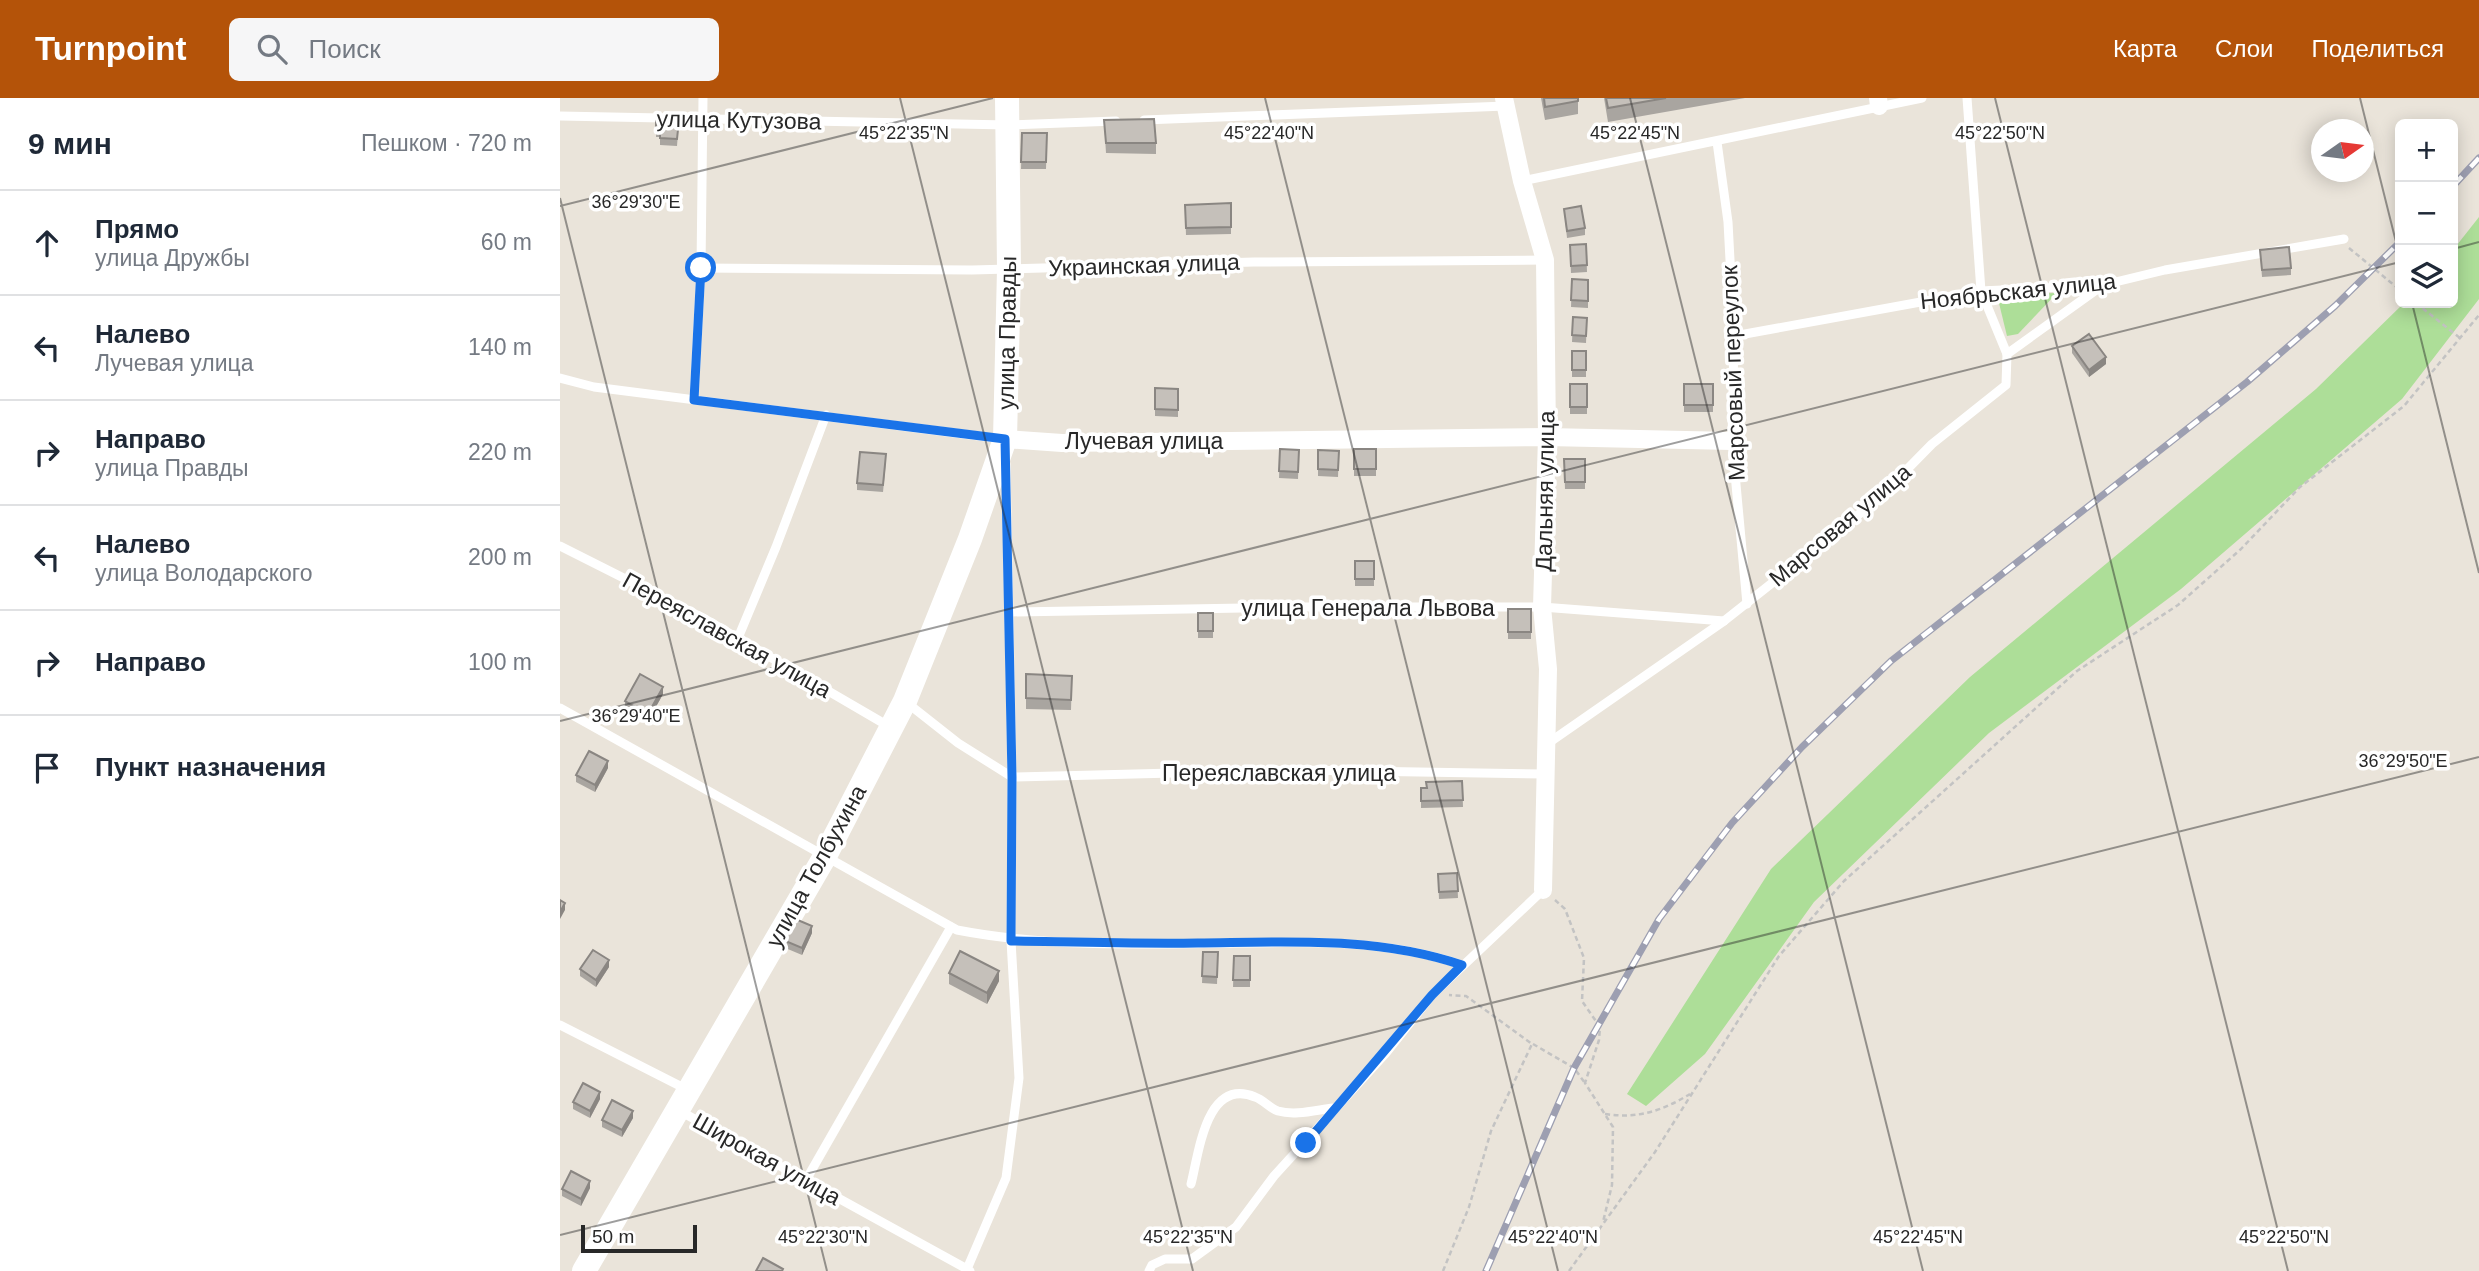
<!DOCTYPE html>
<html lang="ru">
<head>
<meta charset="utf-8">
<style>
  body { margin:0; font-family:Helvetica,sans-serif; background:#f6f6f7; color:#1f2937 }
  .controls { position:absolute; right:21px; top:21px; display:grid; overflow:hidden; border-radius:10px; box-shadow:0 4px 18px #0003 }
  .controls button { width:63px; height:63px; display:grid; place-items:center; padding:0; border:0; border-bottom:2px solid #e0e1e3; background:#fff; color:#1f2937; font:35px sans-serif }
  .compass { position:absolute; left:1751px; top:21px; width:63px; height:63px; border-radius:50%; background:#fff; box-shadow:0 4px 18px #0003; rotate:76deg }
  .scale { position:absolute; left:21px; bottom:18px; width:116px; box-sizing:border-box; padding-left:7px; border:4px solid #282828; border-top:0; font-size:19px; line-height:24px; white-space:nowrap; color:#282828; -webkit-text-stroke:5px #fff; paint-order:stroke }
  .stop { position:absolute; width:21px; height:21px; margin:-16px; border:5px solid #1a73e8; border-radius:50%; background:#fff }
  .stop.end { background:#1a73e8; border-color:#fff; box-shadow:0 2px 7px #0008 }
  .list { margin:0; padding:0; list-style:none }
  h2 { display:flex; justify-content:space-between; align-items:center; height:91px; margin:0; padding:0 28px; font-size:30px }
  h2 small { font-size:23px; font-weight:400; color:#747a83 }
  .list li { display:grid; grid-template-columns:46px 1fr auto; gap:21px; align-items:center; box-sizing:border-box; height:105px; padding:0 28px; border-top:2px solid #e0e1e3 }
  .list b { display:block; font-size:26px; white-space:nowrap }
  .list p { margin:0; font-size:23px; white-space:nowrap; color:#747a83 }
  .list em { font-size:23px; font-style:normal; color:#747a83 }
  .icon { flex:none; width:38px; height:38px; fill:none; stroke:currentColor; stroke-width:2; stroke-linecap:round; stroke-linejoin:round }
  .map { position:relative; flex:none; width:1919px; height:1173px; overflow:hidden }
  header { display:flex; align-items:center; gap:42px; box-sizing:border-box; height:98px; padding:0 35px; background:#b45309; color:#fff }
  header strong { font-size:33px }
  nav { display:flex; gap:38px; margin-inline-start:auto; font-size:24px }
  .search { width:490px; height:63px; background:#f6f6f7; display:flex; align-items:center; gap:18px; box-sizing:border-box; padding:0 24px; border-radius:10px; color:#747a83; font-size:26px }
  main { display:flex }
  aside { flex:1; background:#fff }
  .map>svg:first-child { display:block }
  .green { fill:#adde98 }
  .lines { fill:none; stroke-linecap:round; stroke-linejoin:round }
  .path { stroke:#c3c3c3; stroke-width:2.5; stroke-dasharray:5 3.5; stroke-linecap:butt }
  .lane { stroke:#fff; stroke-width:9 }
  .street { stroke:#fff; stroke-width:18 }
  .secondary { stroke:#fff; stroke-width:24 }
  .rail-casing { stroke:#9d9fb1; stroke-width:7 }
  .rail { stroke:#fff; stroke-width:4.5; stroke-dasharray:13; stroke-linecap:butt }
  .wall { fill:#a9a5a0 }
  .shaded-wall { fill:#8a8682 }
  .building { fill:#c5c0ba; stroke:#8a8682; stroke-width:2 }
  .route { stroke:#1a73e8; stroke-width:9 }
  .ticks { fill:none; stroke:#282828; stroke-width:2; stroke-opacity:0.45 }
  .labels { text-anchor:middle; stroke-width:7; stroke-linejoin:round; paint-order:stroke }
  .street-label { font-size:23px; fill:#282828; stroke:#fff }
  .ticks-label { font-size:18px; text-anchor:middle; fill:#282828; stroke:#fff; stroke-width:7; stroke-linejoin:round; paint-order:stroke }
</style>
</head>
<body>
<header>
<strong>Turnpoint</strong>
<div class="search"><svg class="icon" aria-label="search" viewBox="0 0 24 24"><circle cx="10" cy="10" r="6"/><path d="M15 15l6 6"/></svg>Поиск</div>
<nav><a>Карта</a><a>Слои</a><a>Поделиться</a></nav>
</header>
<main>
<aside>
<h2>9 мин<small>Пешком · 720 m</small></h2>
<ul class="list">
<li><svg class="icon" aria-label="ahead" viewBox="0 0 24 24"><path d="M12 20V5M6 11l6-6 6 6"/></svg><div><b>Прямо</b><p>улица Дружбы</p></div><em>60 m</em></li>
<li><svg class="icon" aria-label="left" viewBox="0 0 24 24"><path d="M17 20v-9H6M10 6l-5 5 5 5"/></svg><div><b>Налево</b><p>Лучевая улица</p></div><em>140 m</em></li>
<li><svg class="icon" aria-label="right" viewBox="0 0 24 24"><path d="M7 20v-9h11M14 6l5 5-5 5"/></svg><div><b>Направо</b><p>улица Правды</p></div><em>220 m</em></li>
<li><svg class="icon" aria-label="left" viewBox="0 0 24 24"><path d="M17 20v-9H6M10 6l-5 5 5 5"/></svg><div><b>Налево</b><p>улица Володарского</p></div><em>200 m</em></li>
<li><svg class="icon" aria-label="right" viewBox="0 0 24 24"><path d="M7 20v-9h11M14 6l5 5-5 5"/></svg><div><b>Направо</b></div><em>100 m</em></li>
<li><svg class="icon" aria-label="arrive" viewBox="0 0 24 24"><path d="M6 21V4h12l-3 4 3 4H6"/></svg><div><b>Пункт назначения</b></div></li>
</ul>
</aside>
<div class="map">
<svg width="1919" height="1173" viewBox="0 0 1919 1173">
  <rect width="100%" height="100%" fill="#eae4da"/>
  <!-- green -->
  <g class="green">
    <polygon points="1919,119 1919,201 1842,301 1621,491 1429,635 1254,804 1145,956 1086,1008 1067,996 1211,771 1410,579 1756,291 1844,205 1893,205 1893,152"/>
    <polygon points="1497,195 1458,236 1447,238 1437,197"/>
  </g>
  <g class="lines">
    <!-- path -->
    <g class="path">
      <polyline points="1789,150 1840,192"/>
      <polyline points="1856,205 1900,240"/>
      <polyline points="995,802 1005,811 1024,860 1022,903 1040,929 1039,942 1025,985 1053,1029 1052,1087 1043,1124"/>
      <polyline points="973,946 1014,970 1025,985"/>
      <path d="M1045 1016C1078 1021 1102 1013 1130 996"/>
      <polyline points="883,1173 909,1109 931,1033 972,946 906,898 889,897"/>
      <polyline points="1009,1173 1095,1054 1219,858 1284,783 1517,573 1618,507 1681,451 1740,389 1844,308 1919,217"/>
    </g>
    <!-- lane -->
    <g class="lane">
      <polyline points="1407,0 1421,193 1447,256"/>
      <polyline points="0,18 448,27 556,23"/>
      <polyline points="584,22 946,8"/>
      <polyline points="1157,44 1168,124 1174,238 1172,343 1187,506"/>
      <polyline points="962,83 1362,0"/>
      <polyline points="141,170 412,172 694,164 985,162"/>
      <polyline points="1174,238 1421,193 1543,187 1605,172 1784,141"/>
      <polyline points="0,280 34,289 442,341"/>
      <polyline points="134,302 141,170 143,0"/>
      <polyline points="0,448 143,520 330,629"/>
      <polyline points="450,514 745,509 982,509 1164,523"/>
      <polyline points="178,540 216,449 266,317"/>
      <polyline points="346,604 398,645 452,679 736,672 985,676"/>
      <path d="M0 610 397 832C490 850 585 846 680 845 754 844 830 842 902 867"/>
      <polyline points="987,646 1164,523 1317,402 1372,346 1446,287 1447,256 1543,187"/>
      <polyline points="0,927 126,991"/>
      <polyline points="118,1012 407,1171"/>
      <polyline points="246,1082 391,829"/>
      <path d="M631 1086C639 1055 646 979 695 999 704 1002 709 1010 718 1013 735 1018 756 1012 773 1010"/>
      <polyline points="410,1173 407,1171 446,1080 459,980 451,843 452,679 446,366"/>
      <polyline points="589,1173 592,1167 605,1161 632,1161 676,1129 714,1078 826,955 872,897 983,792"/>
    </g>
    <!-- street -->
    <g class="street">
      <polyline points="944,0 962,83 985,162 987,339 982,509 988,571 983,792"/>
      <polyline points="1318,0 1319,8"/>
      <polyline points="445,341 502,345 987,339 1172,343"/>
    </g>
    <!-- secondary -->
    <polyline class="secondary" points="24,1173 264,760 345,603 410,441 445,341 449,171 447,0"/>
    <!-- rail casing -->
    <g class="rail-casing">
      <g id="rail">
        <polyline points="1893,88 1919,60"/>
        <polyline points="926,1173 1014,970 1099,821 1172,725 1242,649 1331,563 1687,284 1775,208 1840,144"/>
      </g>
    </g>
    <!-- rail -->
    <use href="#rail" class="rail"/>
  </g>
  <!-- wall -->
  <g class="wall">
    <polygon points="981,0 1018,0 1018,16 985,22"/>
    <polygon points="1044,0 1185,0 1048,24"/>
    <polygon points="96,21 119,22 117,48 100,47 100,39 96,39"/>
    <polygon points="544,22 596,45 596,56 546,55"/>
    <polygon points="462,35 487,35 486,71 461,71"/>
    <polygon points="671,105 671,136 626,137 625,107"/>
    <polygon points="1004,111 1025,130 1025,137 1007,140"/>
    <polygon points="1026,146 1027,174 1011,175 1010,154"/>
    <polygon points="1700,152 1731,170 1731,177 1702,179"/>
    <polygon points="1012,181 1028,182 1028,210 1011,209"/>
    <polygon points="1013,219 1027,220 1026,245 1012,244"/>
    <polygon points="1512,248 1546,266 1529,279 1512,255"/>
    <rect x="1012" y="253" width="14" height="26"/>
    <rect x="1010" y="286" width="17" height="30"/>
    <rect x="1124" y="286" width="29" height="28"/>
    <polygon points="595,290 618,291 618,319 595,318"/>
    <polygon points="720,351 739,352 738,381 719,380"/>
    <rect x="794" y="351" width="22" height="27"/>
    <polygon points="758,352 779,353 778,379 758,378"/>
    <polygon points="1004,361 1025,361 1025,391 1005,391"/>
    <polygon points="326,363 323,394 297,392 297,385"/>
    <rect x="795" y="463" width="19" height="25"/>
    <rect x="948" y="511" width="23" height="30"/>
    <rect x="638" y="515" width="15" height="25"/>
    <polygon points="466,576 512,578 511,612 466,611"/>
    <polygon points="103,596 88,623 65,610 65,603"/>
    <polygon points="48,670 35,694 16,684 16,677"/>
    <polygon points="902,683 903,709 861,710 861,690"/>
    <polygon points="897,775 898,800 879,801 878,776"/>
    <polygon points="252,835 242,857 223,849 223,842"/>
    <polygon points="643,854 658,854 657,886 642,885"/>
    <polygon points="674,858 690,858 690,889 673,889"/>
    <polygon points="49,869 36,889 20,878 20,871"/>
    <polygon points="389,875 439,883 427,906 389,886"/>
    <polygon points="40,1001 30,1020 13,1011 13,1004"/>
    <polygon points="73,1020 62,1039 42,1029 42,1022"/>
    <polygon points="30,1090 21,1108 2,1098 2,1091"/>
  </g>
  <!-- shaded-wall -->
  <g class="shaded-wall">
    <polygon points="1546,259 1546,266 1529,279 1529,272"/>
    <polygon points="103,589 103,596 88,623 88,616"/>
    <polygon points="48,663 48,670 35,694 35,687"/>
    <polygon points="5,805 5,812 0,821 0,814"/>
    <polygon points="252,828 252,835 242,857 242,850"/>
    <polygon points="49,862 49,869 36,889 36,882"/>
    <polygon points="439,873 439,883 427,906 427,895"/>
    <polygon points="40,994 40,1001 30,1020 30,1013"/>
    <polygon points="73,1013 73,1020 62,1039 62,1032"/>
    <polygon points="30,1083 30,1090 21,1108 21,1101"/>
  </g>
  <!-- building -->
  <g class="building">
    <polygon points="984,0 1018,0 1018,3 985,9"/>
    <polygon points="1046,0 1106,0 1048,10"/>
    <polygon points="96,21 119,22 117,41 100,40 100,32 96,32"/>
    <polygon points="594,21 596,45 546,45 544,22"/>
    <polygon points="462,35 487,35 486,64 461,64"/>
    <polygon points="671,105 671,129 626,130 625,107"/>
    <polygon points="1021,108 1025,130 1007,133 1004,111"/>
    <polygon points="1026,146 1027,167 1011,168 1010,147"/>
    <polygon points="1729,149 1731,170 1702,172 1700,152"/>
    <polygon points="1012,181 1028,182 1028,203 1011,202"/>
    <polygon points="1013,219 1027,220 1026,238 1012,237"/>
    <polygon points="1529,236 1546,259 1529,272 1512,248"/>
    <rect x="1012" y="253" width="14" height="19"/>
    <rect x="1010" y="286" width="17" height="23"/>
    <rect x="1124" y="286" width="29" height="21"/>
    <polygon points="595,290 618,291 618,312 595,311"/>
    <polygon points="720,351 739,352 738,374 719,373"/>
    <rect x="794" y="351" width="22" height="20"/>
    <polygon points="758,352 779,353 778,372 758,371"/>
    <polygon points="300,354 326,356 323,387 297,385"/>
    <polygon points="1004,361 1025,361 1025,384 1005,384"/>
    <rect x="795" y="463" width="19" height="18"/>
    <rect x="948" y="511" width="23" height="23"/>
    <rect x="638" y="515" width="15" height="18"/>
    <polygon points="80,576 103,589 88,616 65,603"/>
    <polygon points="466,576 512,578 511,602 466,600"/>
    <polygon points="29,653 48,663 35,687 16,677"/>
    <polygon points="902,683 903,702 861,703 861,690 867,690 866,684"/>
    <polygon points="897,775 898,793 879,794 878,776"/>
    <polygon points="0,802 5,805 0,814"/>
    <polygon points="233,820 252,828 242,850 223,842"/>
    <polygon points="33,852 49,862 36,882 20,871"/>
    <polygon points="400,853 439,873 427,895 389,875"/>
    <polygon points="643,854 658,854 657,879 642,878"/>
    <polygon points="674,858 690,858 690,882 673,882"/>
    <polygon points="23,985 40,994 30,1013 13,1004"/>
    <polygon points="52,1002 73,1013 62,1032 42,1022"/>
    <polygon points="11,1073 30,1083 21,1101 2,1091"/>
    <polygon points="203,1160 223,1171 222,1173 196,1173"/>
  </g>
  <g class="lines">
    <!-- route -->
    <path class="route" d="M141 170 134 302 445 341 452 679 451 843C513 844 575 846 638 845 726 844 817 838 902 867L872 897 746 1045"/>
  </g>
  <!-- ticks -->
  <path class="ticks" d="M340 0 633 1173M705 0 998 1173M1070 0 1363 1173M1435 0 1728 1173M1800 0 1840 160M0 100 267 1173M0 108 433 0M1893 151 1919 144M1852 205 1919 475M0 623 1840 164M0 1137 1919 659"/>
  <g class="labels">
    <!-- street labels -->
    <g class="street-label">
      <text transform="translate(179 22) rotate(1)" y="8">улица Кутузова</text>
      <text transform="translate(584 167) rotate(-2)" y="8">Украинская улица</text>
      <text transform="translate(1458 193) rotate(-6)" y="8">Ноябрьская улица</text>
      <text transform="translate(447 235) rotate(-89)" y="8">улица Правды</text>
      <text transform="translate(1173 275) rotate(-92)" y="8">Марсовый переулок</text>
      <text x="584" y="351">Лучевая улица</text>
      <text transform="translate(985 393) rotate(-89)" y="8">Дальняя улица</text>
      <text transform="translate(1280 427) rotate(-40)" y="8">Марсовая улица</text>
      <text x="808" y="518">улица Генерала Львова</text>
      <text transform="translate(167 537) rotate(29)" y="8">Переяславская улица</text>
      <text x="719" y="683">Переяславская улица</text>
      <text transform="translate(256 768) rotate(-61)" y="8">улица Толбухина</text>
      <text transform="translate(207 1061) rotate(29)" y="8">Широкая улица</text>
    </g>
  </g>
  <g class="ticks-label">
    <text x="344" y="41">45°22'35"N</text>
    <text x="709" y="41">45°22'40"N</text>
    <text x="1075" y="41">45°22'45"N</text>
    <text x="1440" y="41">45°22'50"N</text>
    <text x="76" y="110">36°29'30"E</text>
    <text x="76" y="624">36°29'40"E</text>
    <text x="1843" y="669">36°29'50"E</text>
    <text x="263" y="1145">45°22'30"N</text>
    <text x="628" y="1145">45°22'35"N</text>
    <text x="993" y="1145">45°22'40"N</text>
    <text x="1358" y="1145">45°22'45"N</text>
    <text x="1724" y="1145">45°22'50"N</text>
  </g>
</svg>
<div class="controls">
<button>+</button>
<button>−</button>
<button><svg class="icon" aria-label="layers" viewBox="0 0 24 24"><path d="M12 4l9 5-9 5-9-5zM3 14l9 5 9-5"/></svg></button>
</div>
<svg class="compass" viewBox="-18 -18 36 36"><path d="M0-13l5 13h-10z" fill="#e53935"/><path d="M0 13l5-13h-10z" fill="#747a83"/></svg>
<div class="scale">50 m</div>
<div class="stop" style="left:141px;top:170px"></div>
<div class="stop end" style="left:746px;top:1045px"></div>
</div>
</main>
</body>
</html>
